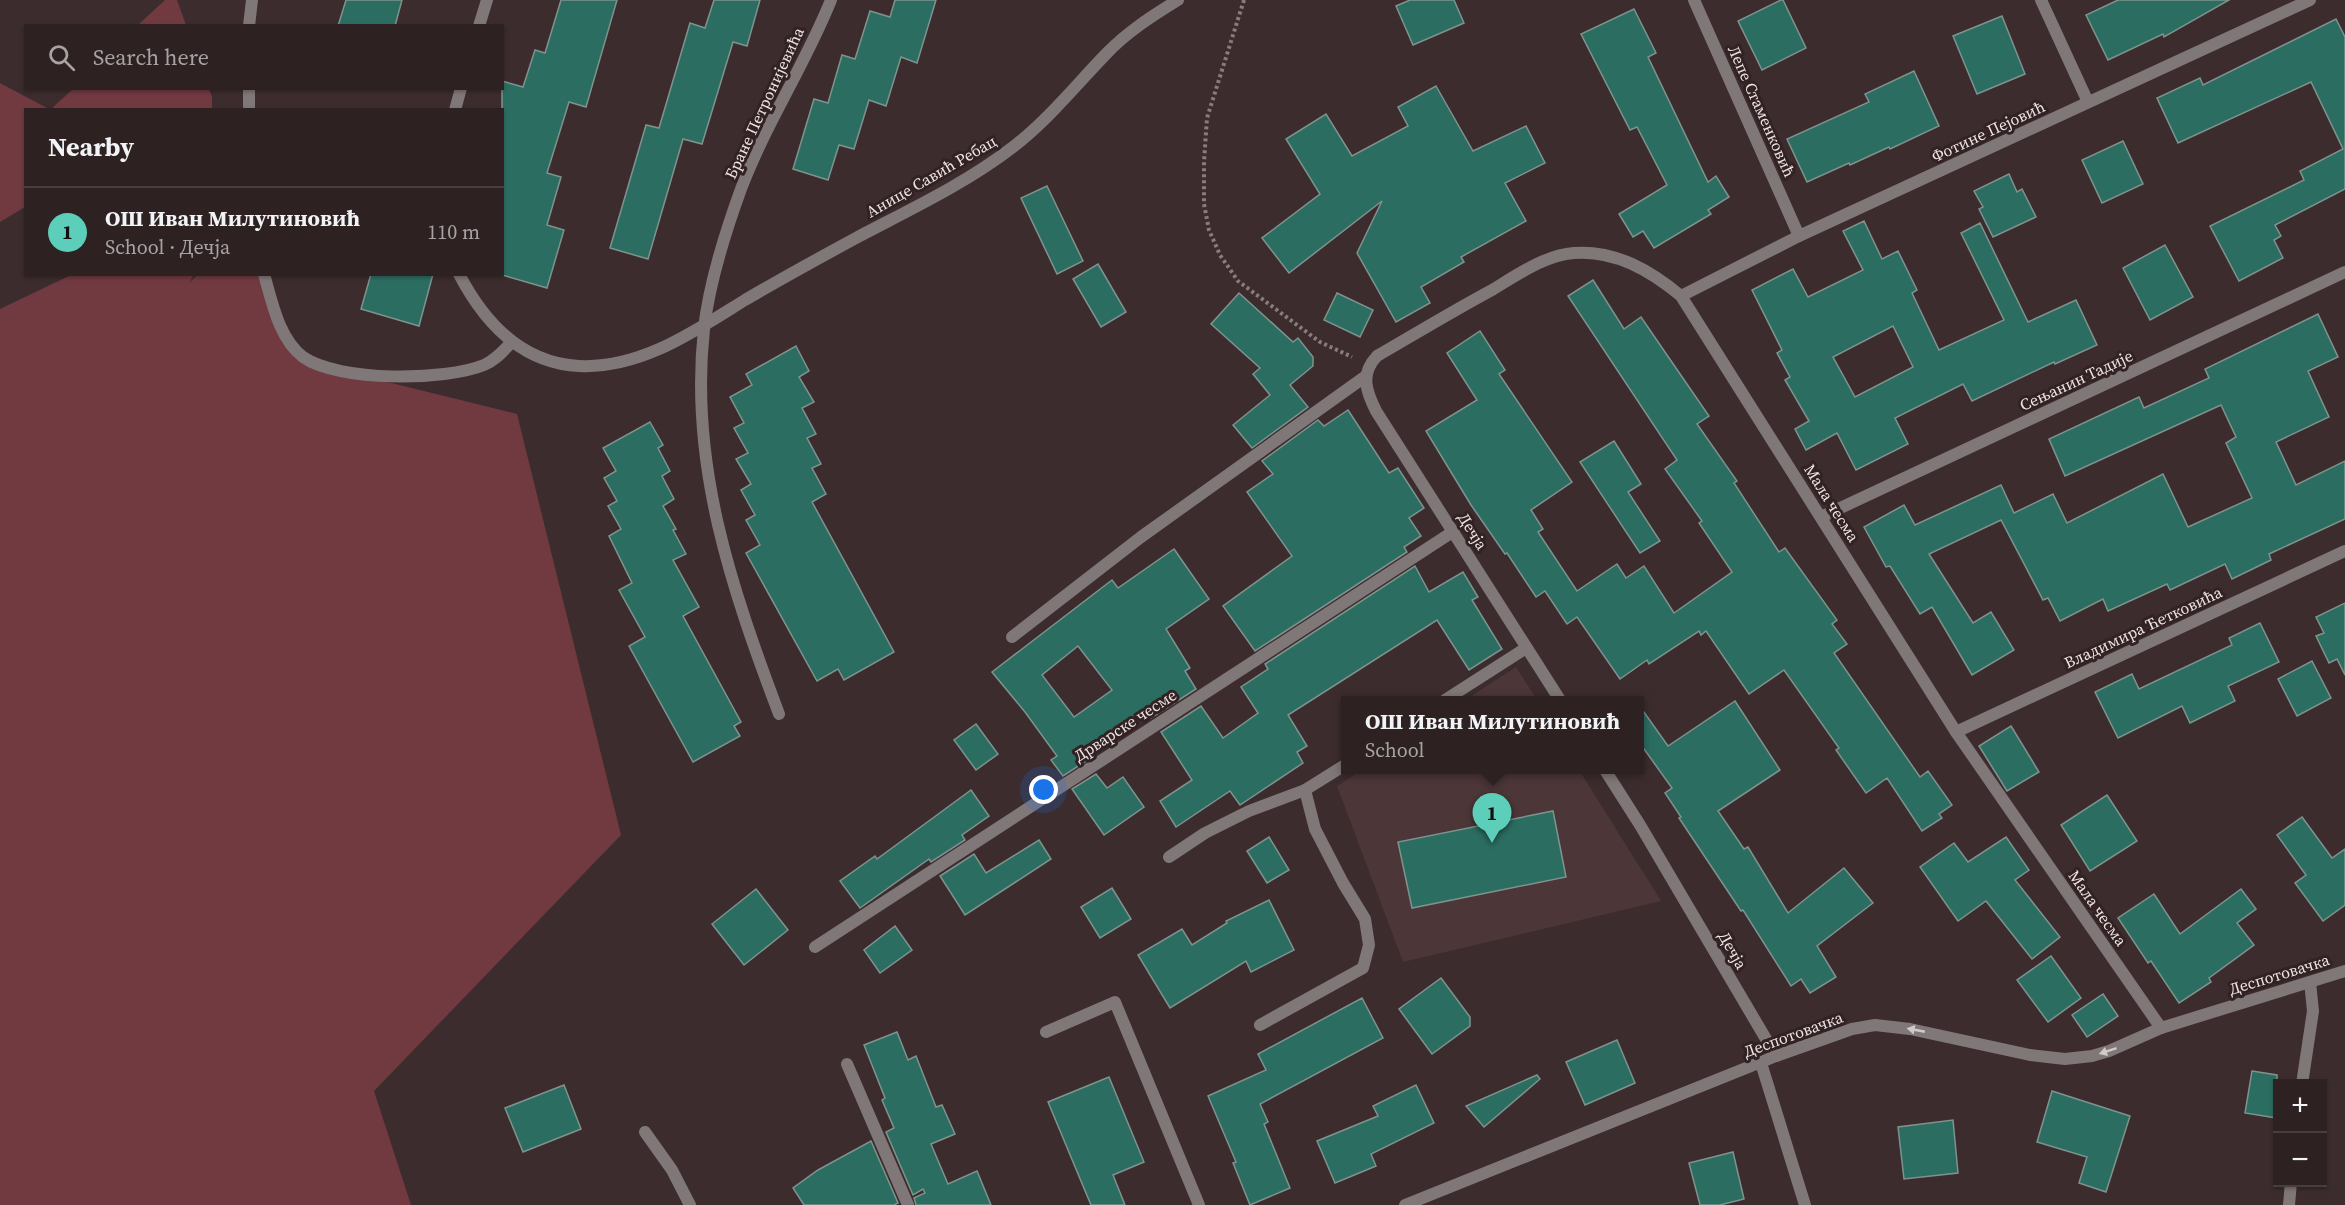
<!DOCTYPE html>
<html lang="en">
<head>
<meta charset="utf-8">
<style>
  body { margin:0; font-family:"Source Serif 4",serif; background:#35292a; color:#f1f3f6 }
  .controls { position:absolute; right:18px; bottom:18px; display:grid; overflow:hidden; border-radius:0px; box-shadow:0 2px 4px #0004 }
  .controls button { width:54px; height:54px; display:grid; place-items:center; padding:0; border:0; border-bottom:2px solid #483e40; background:#2d2122; color:#f1f3f6; font:30px sans-serif }
  .you { position:absolute; left:1044px; top:790px; width:21px; height:21px; margin:-15px; border:4px solid #fff; border-radius:50%; background:#1a73e8; box-shadow:0 0 0 9px #1a73e833 }
  .badge { display:grid; place-items:center; width:39px; height:39px; border-radius:50%; background:#5cceba; color:#111; font-size:20px; font-weight:700 }
  .pin { position:absolute; translate:-50% -50px; filter:drop-shadow(0 2px 3px #0008) }
  .pin::after { content:''; position:absolute; top:32px; width:21px; height:18px; background:inherit; clip-path:polygon(0 0,100% 0,50% 100%) }
  .popup { position:absolute; left:1341px; top:696px; width:303px; height:78px; box-sizing:border-box; display:grid; place-content:center; border-radius:0px; background:#2d2122; filter:drop-shadow(0 2px 4px #0005); font-size:20px; white-space:nowrap; color:#a7a3a5 }
  .popup b { font-size:22px; color:#f1f3f6 }
  .popup::after { content:''; position:absolute; left:50%; top:100%; margin-left:-12px; border:12px solid transparent; border-top-color:#2d2122 }
  .list { margin:0; padding:0; list-style:none }
  h2 { display:flex; justify-content:space-between; align-items:center; height:78px; margin:0; padding:0 24px; font-size:26px }
  h2 small { font-size:20px; font-weight:400; color:#a7a3a5 }
  .list li { display:grid; grid-template-columns:39px 1fr auto; gap:18px; align-items:center; box-sizing:border-box; height:90px; padding:0 24px; border-top:2px solid #483e40 }
  .list b { display:block; font-size:22px; white-space:nowrap }
  .list p { margin:0; font-size:20px; white-space:nowrap; color:#a7a3a5 }
  .list em { font-size:20px; font-style:normal; color:#a7a3a5 }
  .icon { flex:none; width:33px; height:33px; fill:none; stroke:currentColor; stroke-width:2; stroke-linecap:round; stroke-linejoin:round }
  .map { position:relative; flex:none; width:2345px; height:1205px; overflow:hidden }
  .search { position:absolute; background:#2d2122; box-shadow:0 2px 4px #0004; left:24px; top:24px; width:480px; height:66px; display:flex; align-items:center; gap:15px; box-sizing:border-box; padding:0 21px; border-radius:0px; color:#a7a3a5; font-size:22px }
  .panel { position:absolute; background:#2d2122; box-shadow:0 2px 4px #0004; left:24px; top:108px; width:480px; height:168px; border-radius:0px }
  .map>svg:first-child { display:block }
  .built { fill:#4c3638 }
  .green { fill:#713a41 }
  .building { fill:#2c6d62; stroke:#7f938e; stroke-width:1.5; fill-rule:evenodd }
  .lines { fill:none; stroke-linecap:round; stroke-linejoin:round }
  .path { stroke:#897c7c; stroke-width:4; stroke-dasharray:3 3; stroke-linecap:butt }
  .lane { stroke:#807778; stroke-width:12 }
  .street { stroke:#807778; stroke-width:12 }
  .oneway { fill:#d2c9c9 }
  .labels { text-anchor:middle; stroke-width:6; stroke-linejoin:round; paint-order:stroke }
  .street-label { font-size:16px; fill:#eee4e4; stroke:#322223 }
</style>
</head>
<body>
<div class="map">
<svg width="2345" height="1205" viewBox="0 0 2345 1205">
  <rect width="100%" height="100%" fill="#3c2c2d"/>
  <!-- built -->
  <g class="built">
    <polygon points="1516,667 1537,700 1465,700"/>
    <polygon points="1362,770 1579,770 1661,901 1403,962 1337,786"/>
  </g>
  <!-- green -->
  <g class="green">
    <polygon points="165,0 177,0 186,25 138,25"/>
    <polygon points="0,83 49,109 26,110 25,207 0,222"/>
    <polygon points="73,89 209,89 212,97 212,109 51,109"/>
    <polygon points="71,275 194,275 189,283 197,275 264,275 273,303 304,357 351,373 517,414 621,835 374,1091 411,1205 0,1205 0,309"/>
  </g>
  <!-- building -->
  <g class="building">
    <polygon points="346,0 402,0 395,26 338,26"/>
    <polygon points="561,0 617,0 586,107 569,102 547,173 561,177 547,225 564,230 547,288 502,275 502,81 523,87 535,50 545,53"/>
    <polygon points="714,0 760,0 747,46 733,42 702,144 683,139 648,259 610,248 646,125 659,128 690,23 705,28"/>
    <polygon points="895,0 936,0 917,63 901,57 886,106 869,100 854,149 839,145 828,180 793,169 814,99 828,103 842,55 855,59 870,11 890,17"/>
    <polygon points="1410,0 1454,0 1464,23 1413,45 1396,6"/>
    <polygon points="1781,0 1783,0 1806,48 1762,70 1738,21"/>
    <polygon points="2118,0 2229,0 2164,37 2163,34 2108,60 2086,15"/>
    <polygon points="1634,9 1656,53 1648,57 1708,182 1716,176 1729,197 1708,210 1711,214 1654,248 1643,231 1633,237 1619,214 1667,185 1637,127 1630,130 1581,34"/>
    <polygon points="2002,16 2025,74 1977,94 1953,36"/>
    <polygon points="2336,19 2345,37 2345,189 2275,225 2281,236 2274,240 2283,258 2239,281 2210,226 2304,180 2300,171 2343,149 2311,82 2178,143 2157,98 2200,78 2203,85"/>
    <polygon points="1914,71 1939,126 1890,149 1889,147 1850,165 1849,163 1807,182 1787,139 1869,102 1865,94"/>
    <polygon points="1436,86 1473,151 1526,126 1545,163 1505,183 1526,221 1461,257 1464,262 1421,287 1430,303 1396,322 1357,253 1382,201 1289,273 1262,238 1320,194 1286,139 1326,114 1352,156 1408,126 1398,107"/>
    <polygon points="2123,141 2143,184 2102,203 2082,160"/>
    <polygon points="2009,174 2017,192 2022,189 2036,217 1993,237 1979,209 1983,207 1974,191"/>
    <polygon points="1047,186 1083,261 1057,274 1021,198"/>
    <path d="M1864 221 1882 259 1898 251 1917 290 1912 293 1939 350 2004 320 1961 233 1980 223 2028 322 2076 300 2097 345 2055 364 2054 362 1972 401 1963 384 1895 418 1908 444 1856 470 1837 433 1806 450 1795 429 1809 421 1785 380 1790 377 1777 353 1782 350 1752 290 1793 269 1808 297 1863 270 1843 231ZM1893 326 1913 367 1855 397 1833 357Z"/>
    <polygon points="2165,245 2193,297 2150,320 2123,268"/>
    <polygon points="1098,264 1126,312 1101,327 1073,279"/>
    <polygon points="371,274 433,274 419,326 361,309"/>
    <polygon points="1593,280 1624,329 1641,317 1667,355 1709,416 1697,424 1737,481 1734,483 1779,552 1785,548 1837,620 1832,624 1847,644 1834,653 1920,777 1928,771 1952,805 1939,814 1942,818 1922,831 1887,778 1866,793 1836,750 1839,748 1784,670 1749,694 1706,631 1701,635 1699,631 1649,664 1647,660 1620,679 1577,617 1567,624 1545,591 1536,597 1507,553 1505,554 1471,505 1426,431 1477,400 1447,353 1480,331 1505,370 1499,374 1572,482 1531,510 1543,529 1538,532 1577,591 1617,564 1626,578 1644,566 1674,613 1732,572 1699,523 1702,521 1665,469 1677,460 1568,296"/>
    <polygon points="1239,293 1293,342 1298,338 1313,357 1313,366 1290,385 1308,407 1252,448 1233,425 1270,395 1253,374 1260,368 1211,324"/>
    <polygon points="1337,293 1373,310 1360,337 1324,320"/>
    <polygon points="2318,314 2338,357 2308,371 2329,417 2276,442 2296,485 2345,461 2345,519 2269,554 2271,560 2232,579 2225,564 2170,590 2167,584 2108,611 2103,599 2060,621 2048,598 2043,600 2001,520 1929,554 1973,623 1991,612 2014,650 1972,675 1932,607 1920,614 1890,566 1886,567 1864,527 1904,505 1915,525 2001,485 2014,513 2053,494 2067,523 2163,474 2188,527 2252,498 2226,443 2236,437 2221,405 2065,476 2049,439 2139,397 2144,408 2209,378 2205,369"/>
    <polygon points="796,346 809,371 799,377 814,402 802,408 816,434 807,438 821,464 812,468 826,494 812,502 894,652 844,680 838,669 817,681 746,553 760,545 746,520 755,515 741,490 751,484 736,459 748,453 734,428 744,423 730,397 752,385 746,374"/>
    <polygon points="1348,410 1389,473 1398,468 1424,508 1409,518 1421,536 1404,547 1407,552 1255,651 1223,606 1292,556 1247,492 1273,474 1262,461 1318,420 1324,426"/>
    <polygon points="650,422 663,445 658,448 670,471 662,476 674,499 663,506 676,529 673,530 686,554 673,560 699,607 683,616 741,722 734,726 740,736 693,762 629,646 645,637 619,590 632,583 609,536 621,529 608,506 617,501 604,478 616,471 603,448"/>
    <polygon points="1614,441 1641,484 1628,492 1660,541 1640,553 1580,462"/>
    <path d="M1174 549 1209 599 1166 629 1190 668 1185 671 1196 689 1151 718 1145 709 1081 754 1086 761 1063 776 1051 760 1057 756 1025 712 992 672 1112 580 1118 588ZM1078 646 1112 690 1074 717 1042 675Z"/>
    <polygon points="1415,566 1429,592 1463,572 1478,597 1472,600 1502,649 1469,670 1437,620 1288,715 1307,746 1297,752 1303,763 1240,805 1230,791 1176,827 1160,801 1192,780 1161,732 1201,706 1223,738 1258,713 1241,687 1268,669 1265,664"/>
    <polygon points="2345,603 2345,675 2337,659 2329,663 2316,636 2324,633 2316,617"/>
    <polygon points="2260,623 2279,662 2228,686 2235,701 2190,723 2182,706 2118,738 2095,692 2132,674 2139,689 2232,645 2229,638"/>
    <polygon points="2312,661 2331,698 2297,716 2278,679"/>
    <polygon points="1735,701 1780,770 1718,811 1744,849 1748,847 1788,913 1844,868 1873,903 1817,946 1836,977 1810,993 1801,979 1791,986 1743,910 1741,911 1679,818 1681,817 1665,793 1672,788 1639,742 1639,705 1668,746"/>
    <polygon points="976,724 998,754 976,770 954,740"/>
    <polygon points="2011,726 2039,772 2007,791 1979,746"/>
    <polygon points="1096,774 1107,788 1123,777 1144,807 1104,835 1072,789"/>
    <polygon points="971,790 989,816 962,835 965,840 931,862 929,859 860,908 840,881 875,856 877,859"/>
    <polygon points="2107,795 2137,841 2090,871 2061,825"/>
    <polygon points="1553,811 1566,877 1412,908 1398,842"/>
    <polygon points="2302,817 2332,858 2345,849 2345,905 2323,921 2295,883 2306,875 2277,835"/>
    <polygon points="1269,837 1289,870 1267,883 1247,851"/>
    <polygon points="2006,837 2029,870 2015,880 2060,937 2032,959 1986,901 1958,921 1920,867 1954,843 1968,862"/>
    <polygon points="1039,840 1051,859 965,915 940,876 974,854 986,873"/>
    <polygon points="1112,888 1131,919 1100,938 1081,907"/>
    <polygon points="756,889 788,930 744,965 712,924"/>
    <polygon points="2241,889 2256,909 2237,923 2254,945 2209,978 2211,982 2179,1003 2151,961 2148,963 2118,918 2154,894 2180,934"/>
    <polygon points="1269,900 1294,950 1251,972 1246,961 1170,1008 1138,955 1182,929 1192,945 1227,923 1226,921"/>
    <polygon points="895,926 912,950 880,973 864,950"/>
    <polygon points="2051,956 2081,998 2048,1022 2017,980"/>
    <polygon points="1441,978 1470,1017 1470,1026 1432,1054 1399,1009"/>
    <polygon points="2103,994 2118,1016 2087,1037 2072,1015"/>
    <polygon points="1362,998 1383,1038 1260,1104 1268,1122 1264,1124 1290,1188 1250,1205 1233,1163 1236,1162 1208,1096 1266,1070 1258,1054"/>
    <polygon points="897,1032 908,1060 916,1056 936,1107 942,1105 955,1134 931,1144 948,1184 977,1171 991,1205 916,1205 914,1198 925,1193 923,1189 913,1195 886,1132 894,1128 882,1100 885,1098 864,1045"/>
    <polygon points="1617,1040 1635,1083 1585,1105 1566,1062"/>
    <polygon points="2252,1071 2277,1075 2277,1118 2245,1113"/>
    <polygon points="1537,1075 1540,1079 1484,1127 1466,1106"/>
    <polygon points="1109,1077 1144,1162 1113,1175 1125,1205 1091,1205 1048,1102"/>
    <polygon points="564,1085 581,1129 523,1152 505,1108"/>
    <polygon points="1416,1085 1434,1123 1371,1154 1376,1166 1335,1183 1317,1141 1378,1116 1373,1106"/>
    <polygon points="2052,1091 2130,1116 2106,1192 2079,1183 2087,1157 2037,1142"/>
    <polygon points="1953,1120 1958,1173 1904,1179 1898,1127"/>
    <polygon points="871,1141 898,1203 894,1205 804,1205 793,1188 818,1170"/>
    <polygon points="1733,1152 1744,1199 1720,1205 1700,1205 1689,1163"/>
  </g>
  <g class="lines">
    <!-- path -->
    <polyline class="path" points="1244,0 1207,118 1204,162 1204,204 1209,230 1220,255 1238,281 1320,342 1352,357"/>
    <!-- lane -->
    <g class="lane">
      <polyline points="1012,637 1141,537 1366,376"/>
      <polyline points="1260,1025 1363,968 1369,945 1365,919 1343,883 1315,829 1305,790"/>
      <polyline points="1046,1032 1115,1002 1199,1205"/>
    </g>
    <!-- street -->
    <g class="street">
      <polyline points="1694,0 1799,236"/>
      <polyline points="2041,0 2088,102"/>
      <polyline points="249,26 252,0"/>
      <polyline points="479,26 487,0"/>
      <polyline points="249,88 249,110"/>
      <polyline points="455,110 461,88"/>
      <path d="M264 274C272 302 279 339 303 357 339 382 445 381 484 365 496 360 503 351 512 342"/>
      <path d="M459 274C484 322 521 363 579 366 641 369 695 331 745 300 781 279 819 258 856 238 909 210 965 184 1013 147 1048 120 1075 86 1106 54 1127 32 1152 16 1178 0"/>
      <polyline points="1681,296 1799,236 2310,0"/>
      <polyline points="1821,517 2345,272"/>
      <polyline points="1445,700 1526,648"/>
      <path d="M1560 700 1376 411C1366 391 1360 374 1377 356 1415 334 1453 311 1492 290 1517 275 1545 255 1574 253 1616 250 1651 271 1681 296L1956 732 2161 1028"/>
      <path d="M779 714C732 589 689 465 704 329 709 283 725 233 741 189 766 123 805 65 831 0"/>
      <polyline points="1956,732 2345,551"/>
      <polyline points="1605,770 1640,825 1776,1056"/>
      <polyline points="1169,857 1205,833 1249,811 1305,790 1345,765"/>
      <polyline points="815,947 1454,531"/>
      <polyline points="1761,1063 1805,1205"/>
      <polyline points="847,1064 908,1205"/>
      <polyline points="2302,1084 2313,1011 2310,982"/>
      <polyline points="645,1132 672,1170 690,1205"/>
      <polyline points="1405,1205 1776,1056 1852,1029 1875,1025 1910,1029 2030,1055 2065,1059 2092,1056 2109,1051 2161,1028 2345,971"/>
      <polyline points="2289,1205 2291,1182"/>
    </g>
  </g>
  <!-- one-way arrows -->
  <defs><path id="oneway-solid" d="M-6-.8H1V-3.2L6.5 0L1 3.2V.8H-6Z" transform="scale(1.5)"/></defs>
  <g class="oneway">
    <use href="#oneway-solid" transform="translate(1916 1030) rotate(-169)"/>
    <use href="#oneway-solid" transform="translate(2108 1051) rotate(162)"/>
  </g>
  <g class="labels">
    <!-- street labels -->
    <g class="street-label">
      <text transform="translate(764 103) rotate(-65)" y="6">Бране Петронијевића</text>
      <text transform="translate(1762 111) rotate(66)" y="6">Лепе Стаменковић</text>
      <text transform="translate(1988 131) rotate(-25)" y="6">Фотине Пејовић</text>
      <text transform="translate(931 176) rotate(-30)" y="6">Анице Савић Ребац</text>
      <text transform="translate(2076 380) rotate(-25)" y="6">Сењанин Тадије</text>
      <text transform="translate(1832 503) rotate(58)" y="6">Мала чесма</text>
      <text transform="translate(1473 531) rotate(58)" y="6">Дечја</text>
      <text transform="translate(2143 627) rotate(-25)" y="6">Владимира Ћетковића</text>
      <text transform="translate(1125 725) rotate(-33)" y="6">Дрварске чесме</text>
      <text transform="translate(2098 908) rotate(55)" y="6">Мала чесма</text>
      <text transform="translate(1733 950) rotate(60)" y="6">Дечја</text>
      <text transform="translate(2279 974) rotate(-17)" y="6">Деспотовачка</text>
      <text transform="translate(1793 1034) rotate(-20)" y="6">Деспотовачка</text>
    </g>
  </g>
</svg>
<div class="controls">
<button>+</button>
<button>−</button>
</div>
<div class="you"></div>
<div class="pin badge" style="left:1492px;top:843px">1</div>
<div class="popup"><b>ОШ Иван Милутиновић</b>School</div>
<div class="search"><svg class="icon" aria-label="search" viewBox="0 0 24 24"><circle cx="10" cy="10" r="6"/><path d="M15 15l6 6"/></svg>Search here</div>
<section class="panel">
<h2>Nearby<small></small></h2>
<ul class="list">
<li><span class="badge">1</span><div><b>ОШ Иван Милутиновић</b><p>School · Дечја</p></div><em>110 m</em></li>
</ul>
</section>
</div>
</body>
</html>
